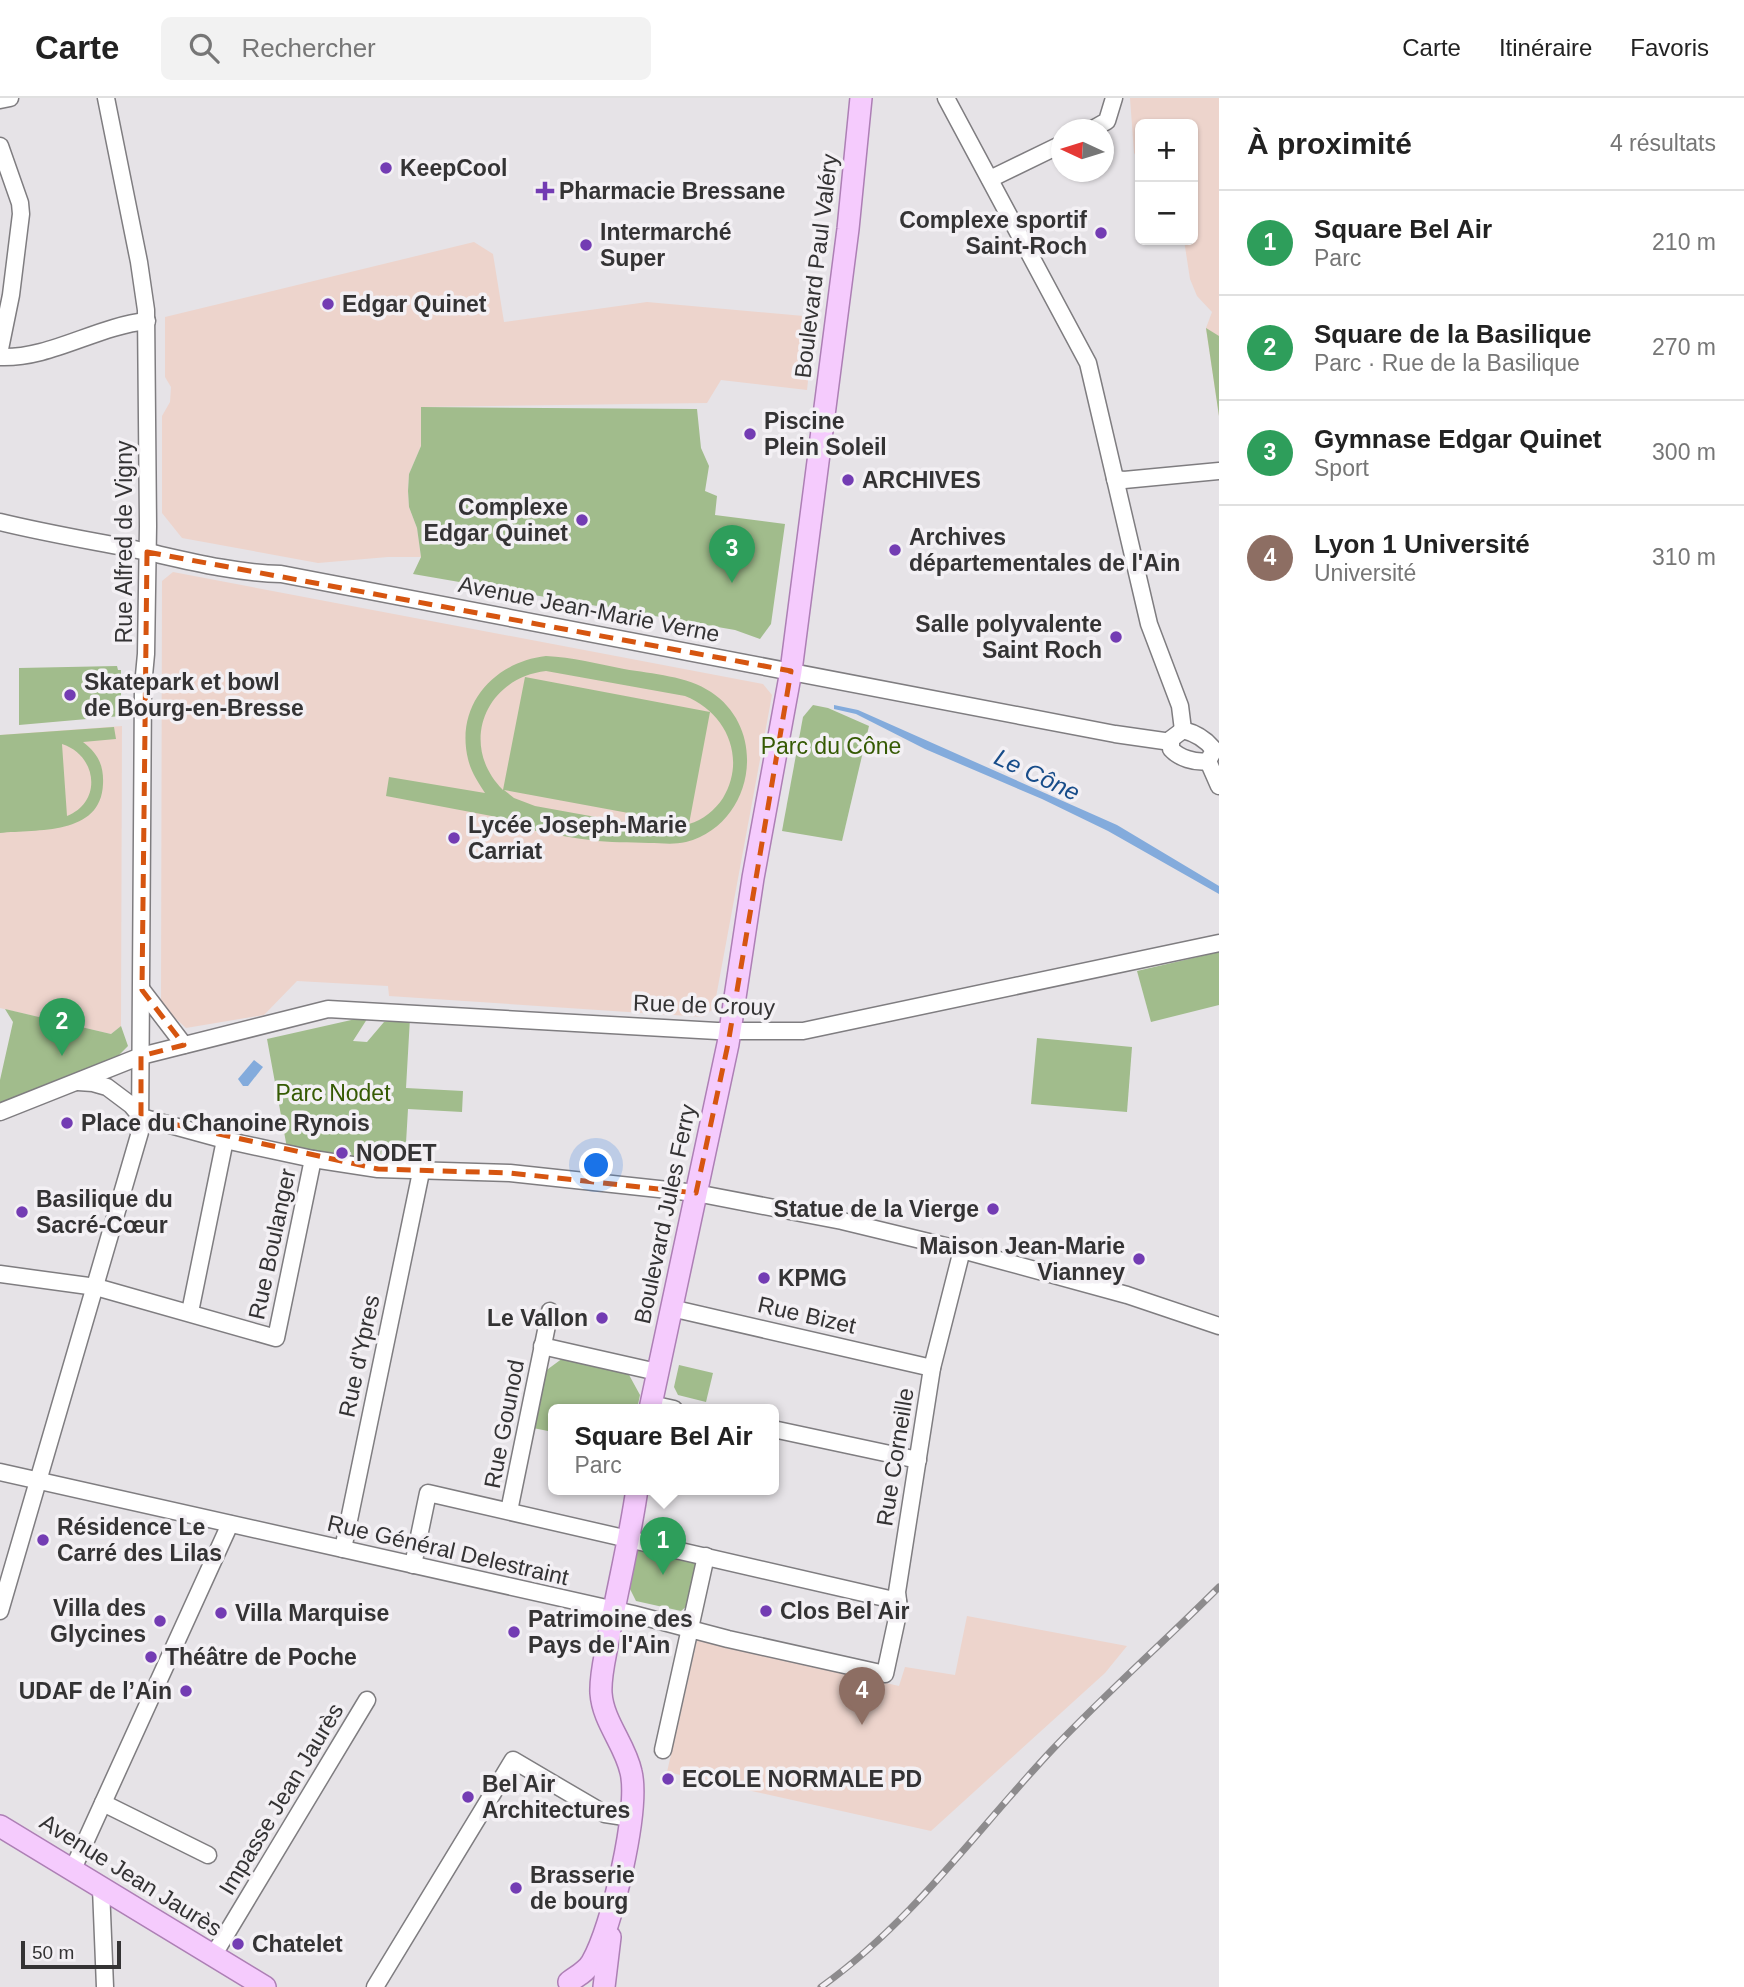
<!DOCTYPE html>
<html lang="fr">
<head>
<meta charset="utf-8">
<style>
  body { margin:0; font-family:Arial,sans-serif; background:#f2f2f2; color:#222 }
  .controls { position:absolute; right:21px; top:21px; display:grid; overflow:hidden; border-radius:10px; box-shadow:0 2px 5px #0004 }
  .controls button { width:63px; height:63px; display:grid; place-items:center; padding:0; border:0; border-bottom:2px solid #e0e0e0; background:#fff; color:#222; font:35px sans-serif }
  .compass { position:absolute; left:1051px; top:21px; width:63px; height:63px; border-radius:50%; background:#fff; box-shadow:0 2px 5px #0004; rotate:274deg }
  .scale { position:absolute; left:21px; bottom:18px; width:100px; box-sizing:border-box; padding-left:7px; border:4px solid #343334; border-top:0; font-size:19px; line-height:24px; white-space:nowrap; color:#343334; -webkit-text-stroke:5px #f3f0f4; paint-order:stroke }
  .you { position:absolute; left:597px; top:1068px; width:24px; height:24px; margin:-18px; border:5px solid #fff; border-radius:50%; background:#1a73e8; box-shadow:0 0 0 10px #1a73e833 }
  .badge { display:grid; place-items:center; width:46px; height:46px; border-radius:50%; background:#ea580c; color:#fff; font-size:23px; font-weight:700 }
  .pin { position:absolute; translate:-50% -58px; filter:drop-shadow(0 2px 4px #0008) }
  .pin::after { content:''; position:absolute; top:37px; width:24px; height:21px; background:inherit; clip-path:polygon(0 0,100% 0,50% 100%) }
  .popup { position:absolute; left:548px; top:1306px; width:231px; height:91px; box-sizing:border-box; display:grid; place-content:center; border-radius:10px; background:#fff; filter:drop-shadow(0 2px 5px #0005); font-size:23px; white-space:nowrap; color:#767676 }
  .popup b { font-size:26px; color:#222 }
  .popup::after { content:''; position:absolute; left:50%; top:100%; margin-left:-14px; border:14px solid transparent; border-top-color:#fff }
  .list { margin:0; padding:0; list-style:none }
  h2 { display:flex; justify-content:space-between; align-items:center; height:91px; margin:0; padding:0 28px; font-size:30px }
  h2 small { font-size:23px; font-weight:400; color:#767676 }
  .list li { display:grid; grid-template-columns:46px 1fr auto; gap:21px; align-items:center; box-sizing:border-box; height:105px; padding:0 28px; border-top:2px solid #e0e0e0 }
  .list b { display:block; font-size:26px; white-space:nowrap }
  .list p { margin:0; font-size:23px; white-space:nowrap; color:#767676 }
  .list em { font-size:23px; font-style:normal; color:#767676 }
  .icon { flex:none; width:38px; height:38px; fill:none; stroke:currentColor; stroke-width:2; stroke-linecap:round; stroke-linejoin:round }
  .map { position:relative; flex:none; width:1219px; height:1889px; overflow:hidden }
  header { display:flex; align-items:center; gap:42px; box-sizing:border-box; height:98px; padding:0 35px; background:#fff; border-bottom:2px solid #e0e0e0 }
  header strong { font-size:33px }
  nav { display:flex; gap:38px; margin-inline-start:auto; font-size:24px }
  .search { width:490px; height:63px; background:#f2f2f2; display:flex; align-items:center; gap:18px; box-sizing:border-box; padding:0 24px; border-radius:10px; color:#767676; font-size:26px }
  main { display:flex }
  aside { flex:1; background:#fff }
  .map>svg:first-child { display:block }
  .education { fill:#edd4cc }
  .green { fill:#a1bc8c; fill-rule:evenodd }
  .water { fill:#83abdc }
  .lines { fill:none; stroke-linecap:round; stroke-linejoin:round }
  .minor-casing { stroke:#7f7d80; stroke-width:19 }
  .major-casing { stroke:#ad7fb5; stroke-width:24 }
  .minor { stroke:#fff; stroke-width:16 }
  .major { stroke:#f5cbfd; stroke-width:21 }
  .rail-casing { stroke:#8d8b8d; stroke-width:7 }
  .rail { stroke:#f3f0f4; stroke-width:4.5; stroke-dasharray:13; stroke-linecap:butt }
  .marked { fill:none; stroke:#d65510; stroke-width:5; stroke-dasharray:14 9; stroke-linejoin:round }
  .poi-dot { fill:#733cb3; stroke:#f3f0f4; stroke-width:2.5 }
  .labels { text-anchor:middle; stroke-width:7; stroke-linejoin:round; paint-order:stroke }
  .poi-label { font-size:23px; font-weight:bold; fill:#343334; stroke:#f3f0f4; text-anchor:start }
  .street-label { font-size:23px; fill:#343334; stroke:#f3f0f4 }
  .park-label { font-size:23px; fill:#355a03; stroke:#f3f0f4 }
  .water-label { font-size:24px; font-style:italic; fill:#174c89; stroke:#f3f0f4 }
</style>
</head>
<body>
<header>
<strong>Carte</strong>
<div class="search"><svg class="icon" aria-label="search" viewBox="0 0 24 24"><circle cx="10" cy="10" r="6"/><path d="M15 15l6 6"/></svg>Rechercher</div>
<nav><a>Carte</a><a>Itinéraire</a><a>Favoris</a></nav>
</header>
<main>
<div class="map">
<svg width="1219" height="1889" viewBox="0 0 1219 1889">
  <rect width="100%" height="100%" fill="#e6e3e7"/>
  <!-- education -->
  <g class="education">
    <polygon points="1130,0 1219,0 1219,318 1206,230 1212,214 1197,198 1190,181 1184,142 1193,142 1193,26 1140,26 1140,64 1134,55"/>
    <polygon points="474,144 493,156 504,224 647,204 815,219 807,292 721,282 707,305 421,309 421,348 409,376 408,393 409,409 417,430 421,459 388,459 318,465 182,440 162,415 162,318 170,304 171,289 165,279 165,219"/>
    <polygon points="173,474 763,586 772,597 714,910 703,919 389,898 388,888 297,883 264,917 186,930 161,907 162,483"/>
    <polygon points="122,628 121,928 111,936 0,910 0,637"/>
    <polygon points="967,1518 1127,1548 1105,1575 931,1733 667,1674 697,1542 899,1588 905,1569 955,1577"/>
  </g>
  <!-- green -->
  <g class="green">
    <polygon points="1206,230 1219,238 1219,318"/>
    <polygon points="421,309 697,311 701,350 709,368 705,393 717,398 715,417 785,426 771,526 760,541 735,532 413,476 421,459 417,430 409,409 408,393 409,376 421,348"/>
    <path d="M546 558C572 559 598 566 624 571 653 576 687 578 711 594 770 633 753 727 686 744 673 747 661 745 649 745 629 744 610 745 590 742 564 739 537 733 511 728L512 722 386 698 389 679 485 695C478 684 471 674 468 661 455 607 494 564 546 558ZM546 573 685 598C726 614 747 660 723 700 715 712 703 722 689 726L710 614 525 579 503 692C458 647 485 580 546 573ZM504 692 688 726 689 727 662 731 535 708 514 700Z"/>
    <polygon points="117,568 118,572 121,572 121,618 19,627 19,570"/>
    <polygon points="813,607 828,610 869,628 842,743 782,733 803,619"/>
    <path d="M114 629 116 641 83 644C97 655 104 666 103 686 101 738 37 731 0 735V637ZM62 646C97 657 103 704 67 718Z"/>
    <polygon points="1219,854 1219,907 1151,924 1137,873"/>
    <polygon points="5,911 111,936 121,928 128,948 114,962 0,1008 0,982 13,924"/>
    <polygon points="369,918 353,943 367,944 384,924 410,920 406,990 463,993 462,1014 408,1011 406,1045 382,1045 381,1063 352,1062 351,1054 335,1051 333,1058 287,1050 267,941"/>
    <polygon points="1037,940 1132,949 1127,1014 1031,1006"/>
    <polygon points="563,1260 628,1275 640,1297 637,1311 553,1311 553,1334 533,1330 544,1274"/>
    <polygon points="679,1267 713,1275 706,1304 678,1297 674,1289"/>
    <polygon points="637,1447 695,1460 696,1466 688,1507 681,1513 636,1503 629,1489"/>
  </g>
  <!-- water -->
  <g class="water">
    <polygon points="834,607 858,612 1117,727 1219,788 1219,796 1108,733 1042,701 925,651 856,616 834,611"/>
    <polygon points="254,962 263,969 248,988 243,988 238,981"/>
  </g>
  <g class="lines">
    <!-- minor casing -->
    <g class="minor-casing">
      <g id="minor">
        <polyline points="946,0 1088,265 1149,526 1180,608 1183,632"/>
        <polyline points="0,2 10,0"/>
        <polyline points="1091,32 1107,23 1114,0"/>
        <polyline points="0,48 20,105 21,116 11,197 0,251"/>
        <polyline points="990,81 1062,46"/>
        <path d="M0 259C50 261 97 228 147 223"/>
        <polyline points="1115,381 1124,382 1219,373"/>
        <path d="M0 424C49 436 99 444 148 454 192 464 236 475 281 476L1115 636 1171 644"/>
        <path d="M1183 632C1195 635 1206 641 1214 652L1208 663C1195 665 1179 660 1171 651V641Z"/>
        <polyline points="1208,663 1219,688"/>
        <polyline points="142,892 184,947"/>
        <polyline points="78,984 93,985 107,989 131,1007 141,1019 225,1042 313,1061 378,1071 510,1075 696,1095 842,1123 962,1152 1127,1197 1219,1228"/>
        <polyline points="0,1014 141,958 328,911 717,933 803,933 1219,845"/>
        <polyline points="0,1176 96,1189 276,1240 313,1061"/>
        <polyline points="671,1210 932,1270"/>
        <polyline points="190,1214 225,1042"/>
        <polyline points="542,1248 657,1274"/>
        <polyline points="651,1306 674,1311"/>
        <polyline points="773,1331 918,1362"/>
        <polyline points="0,1374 633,1516 728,1541 885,1576 899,1511 897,1494 932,1270 962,1152"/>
        <polyline points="509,1413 550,1213"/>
        <polyline points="343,1451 421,1074"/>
        <polyline points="413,1467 428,1395 898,1503"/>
        <polyline points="0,1513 140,1034 143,588 146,556 148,428 146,212 139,164 106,0"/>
        <polyline points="663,1652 706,1458"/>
        <polyline points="103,1705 208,1757"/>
        <polyline points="72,1773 230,1426"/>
        <polyline points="101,1790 105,1889"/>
        <polyline points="213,1858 367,1602"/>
        <polyline points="375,1889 513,1662 605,1716 631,1720"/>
      </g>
    </g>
    <!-- major casing -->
    <g class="major-casing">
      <g id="major">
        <polyline points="650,1311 728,946 753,780 791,573 848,131 861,0"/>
        <polyline points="0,1728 265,1889"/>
        <path d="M569 1884C577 1878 587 1873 592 1864 612 1830 640 1711 631 1674 625 1646 603 1624 601 1595 600 1576 606 1556 609 1537 618 1489 630 1440 637 1391"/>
        <polyline points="604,1889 610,1839"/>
      </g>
    </g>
    <!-- minor -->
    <use href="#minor" class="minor"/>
    <!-- major -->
    <use href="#major" class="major"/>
    <!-- rail casing -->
    <g class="rail-casing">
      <path id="rail" d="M821 1889C911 1825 976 1733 1051 1653 1105 1596 1164 1544 1219 1489"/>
    </g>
    <!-- rail -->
    <use href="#rail" class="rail"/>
  </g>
  <!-- marked area -->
  <path class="marked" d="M147 454 791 573 728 946 696 1095 510 1075 378 1071 141 1019V958L184 947 142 892Z"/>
  <!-- markers -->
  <g class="poi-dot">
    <circle cx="386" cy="70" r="7"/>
    <path d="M541.5 82.5h7v7h7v7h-7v7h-7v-7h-7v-7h7z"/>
    <circle cx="1101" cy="135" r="7"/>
    <circle cx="586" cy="147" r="7"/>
    <circle cx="328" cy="206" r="7"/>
    <circle cx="750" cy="336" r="7"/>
    <circle cx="848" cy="382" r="7"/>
    <circle cx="582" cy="422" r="7"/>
    <circle cx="895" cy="452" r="7"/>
    <circle cx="1116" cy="539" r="7"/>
    <circle cx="70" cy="597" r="7"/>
    <circle cx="454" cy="740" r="7"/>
    <circle cx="67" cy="1025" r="7"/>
    <circle cx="342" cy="1055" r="7"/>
    <circle cx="993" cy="1111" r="7"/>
    <circle cx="22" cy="1114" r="7"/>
    <circle cx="1139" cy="1161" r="7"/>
    <circle cx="764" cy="1180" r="7"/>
    <circle cx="602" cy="1220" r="7"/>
    <circle cx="43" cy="1442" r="7"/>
    <circle cx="766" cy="1513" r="7"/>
    <circle cx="221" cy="1515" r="7"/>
    <circle cx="160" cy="1523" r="7"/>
    <circle cx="514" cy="1534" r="7"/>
    <circle cx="151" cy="1559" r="7"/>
    <circle cx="186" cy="1593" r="7"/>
    <circle cx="668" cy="1681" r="7"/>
    <circle cx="468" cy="1699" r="7"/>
    <circle cx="516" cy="1790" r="7"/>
    <circle cx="238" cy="1846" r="7"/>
  </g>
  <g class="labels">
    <!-- poi labels -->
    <g class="poi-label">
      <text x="400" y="78">KeepCool</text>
      <text x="559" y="101">Pharmacie Bressane</text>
      <text x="1087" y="130" text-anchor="end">Complexe sportif<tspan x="1087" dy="26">Saint-Roch</tspan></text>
      <text x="600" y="142">Intermarché<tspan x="600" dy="26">Super</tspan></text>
      <text x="342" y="214">Edgar Quinet</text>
      <text x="764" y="331">Piscine<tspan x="764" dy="26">Plein Soleil</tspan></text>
      <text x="862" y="390">ARCHIVES</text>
      <text x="568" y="417" text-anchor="end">Complexe<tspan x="568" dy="26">Edgar Quinet</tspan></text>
      <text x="909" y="447">Archives<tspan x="909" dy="26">départementales de l'Ain</tspan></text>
      <text x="1102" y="534" text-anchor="end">Salle polyvalente<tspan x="1102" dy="26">Saint Roch</tspan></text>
      <text x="84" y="592">Skatepark et bowl<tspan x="84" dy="26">de Bourg-en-Bresse</tspan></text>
      <text x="468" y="735">Lycée Joseph-Marie<tspan x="468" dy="26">Carriat</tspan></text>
      <text x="81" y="1033">Place du Chanoine Rynois</text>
      <text x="356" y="1063">NODET</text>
      <text x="36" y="1109">Basilique du<tspan x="36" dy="26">Sacré-Cœur</tspan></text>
      <text x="979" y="1119" text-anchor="end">Statue de la Vierge</text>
      <text x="1125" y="1156" text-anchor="end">Maison Jean-Marie<tspan x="1125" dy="26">Vianney</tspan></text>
      <text x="778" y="1188">KPMG</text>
      <text x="588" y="1228" text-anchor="end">Le Vallon</text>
      <text x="57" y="1437">Résidence Le<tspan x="57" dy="26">Carré des Lilas</tspan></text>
      <text x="146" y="1518" text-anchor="end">Villa des<tspan x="146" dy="26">Glycines</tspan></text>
      <text x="780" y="1521">Clos Bel Air</text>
      <text x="235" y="1523">Villa Marquise</text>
      <text x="528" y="1529">Patrimoine des<tspan x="528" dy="26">Pays de l'Ain</tspan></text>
      <text x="165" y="1567">Théâtre de Poche</text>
      <text x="172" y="1601" text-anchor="end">UDAF de l’Ain</text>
      <text x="682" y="1689">ECOLE NORMALE PD</text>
      <text x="482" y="1694">Bel Air<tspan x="482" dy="26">Architectures</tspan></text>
      <text x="530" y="1785">Brasserie<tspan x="530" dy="26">de bourg</tspan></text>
      <text x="252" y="1854">Chatelet</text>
    </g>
    <!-- street labels -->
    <g class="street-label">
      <text transform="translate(816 168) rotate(-83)" y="8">Boulevard Paul Valéry</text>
      <text transform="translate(124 444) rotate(-90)" y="8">Rue Alfred de Vigny</text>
      <text transform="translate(589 511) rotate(11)" y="8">Avenue Jean-Marie Verne</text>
      <text transform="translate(704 907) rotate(2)" y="8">Rue de Crouy</text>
      <text transform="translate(665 1116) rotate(-78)" y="8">Boulevard Jules Ferry</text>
      <text transform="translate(272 1146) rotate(-78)" y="8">Rue Boulanger</text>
      <text transform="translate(807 1217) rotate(13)" y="8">Rue Bizet</text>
      <text transform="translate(359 1258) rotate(-78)" y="8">Rue d'Ypres</text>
      <text transform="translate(504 1326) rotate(-79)" y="8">Rue Gounod</text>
      <text transform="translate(895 1359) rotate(-81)" y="8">Rue Corneille</text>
      <text transform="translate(448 1452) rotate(13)" y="8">Rue Général Delestraint</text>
      <text transform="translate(281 1701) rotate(-59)" y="8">Impasse Jean Jaurès</text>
      <text transform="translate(131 1777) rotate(32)" y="8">Avenue Jean Jaurès</text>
    </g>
    <!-- park labels -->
    <g class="park-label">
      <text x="831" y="656">Parc du Cône</text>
      <text x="333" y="1003">Parc Nodet</text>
    </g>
    <!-- water labels -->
    <g class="water-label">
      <text transform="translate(1037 677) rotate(25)" y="8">Le Cône</text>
    </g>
  </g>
</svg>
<div class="controls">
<button>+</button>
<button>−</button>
</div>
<svg class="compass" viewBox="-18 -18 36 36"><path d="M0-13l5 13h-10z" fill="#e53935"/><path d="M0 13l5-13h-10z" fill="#767676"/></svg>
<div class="scale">50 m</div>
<div class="you"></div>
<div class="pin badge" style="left:663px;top:1477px;background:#2e9e5b">1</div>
<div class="popup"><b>Square Bel Air</b>Parc</div>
<div class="pin badge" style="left:62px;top:958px;background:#2e9e5b">2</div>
<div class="pin badge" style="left:732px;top:485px;background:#2e9e5b">3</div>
<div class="pin badge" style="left:862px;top:1627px;background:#8d6e63">4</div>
</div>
<aside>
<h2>À proximité<small>4 résultats</small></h2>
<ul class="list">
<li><span class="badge" style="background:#2e9e5b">1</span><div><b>Square Bel Air</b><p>Parc</p></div><em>210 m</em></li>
<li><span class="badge" style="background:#2e9e5b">2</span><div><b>Square de la Basilique</b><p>Parc · Rue de la Basilique</p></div><em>270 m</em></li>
<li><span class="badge" style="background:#2e9e5b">3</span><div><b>Gymnase Edgar Quinet</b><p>Sport</p></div><em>300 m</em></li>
<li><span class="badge" style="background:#8d6e63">4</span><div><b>Lyon 1 Université</b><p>Université</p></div><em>310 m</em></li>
</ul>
</aside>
</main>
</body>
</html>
